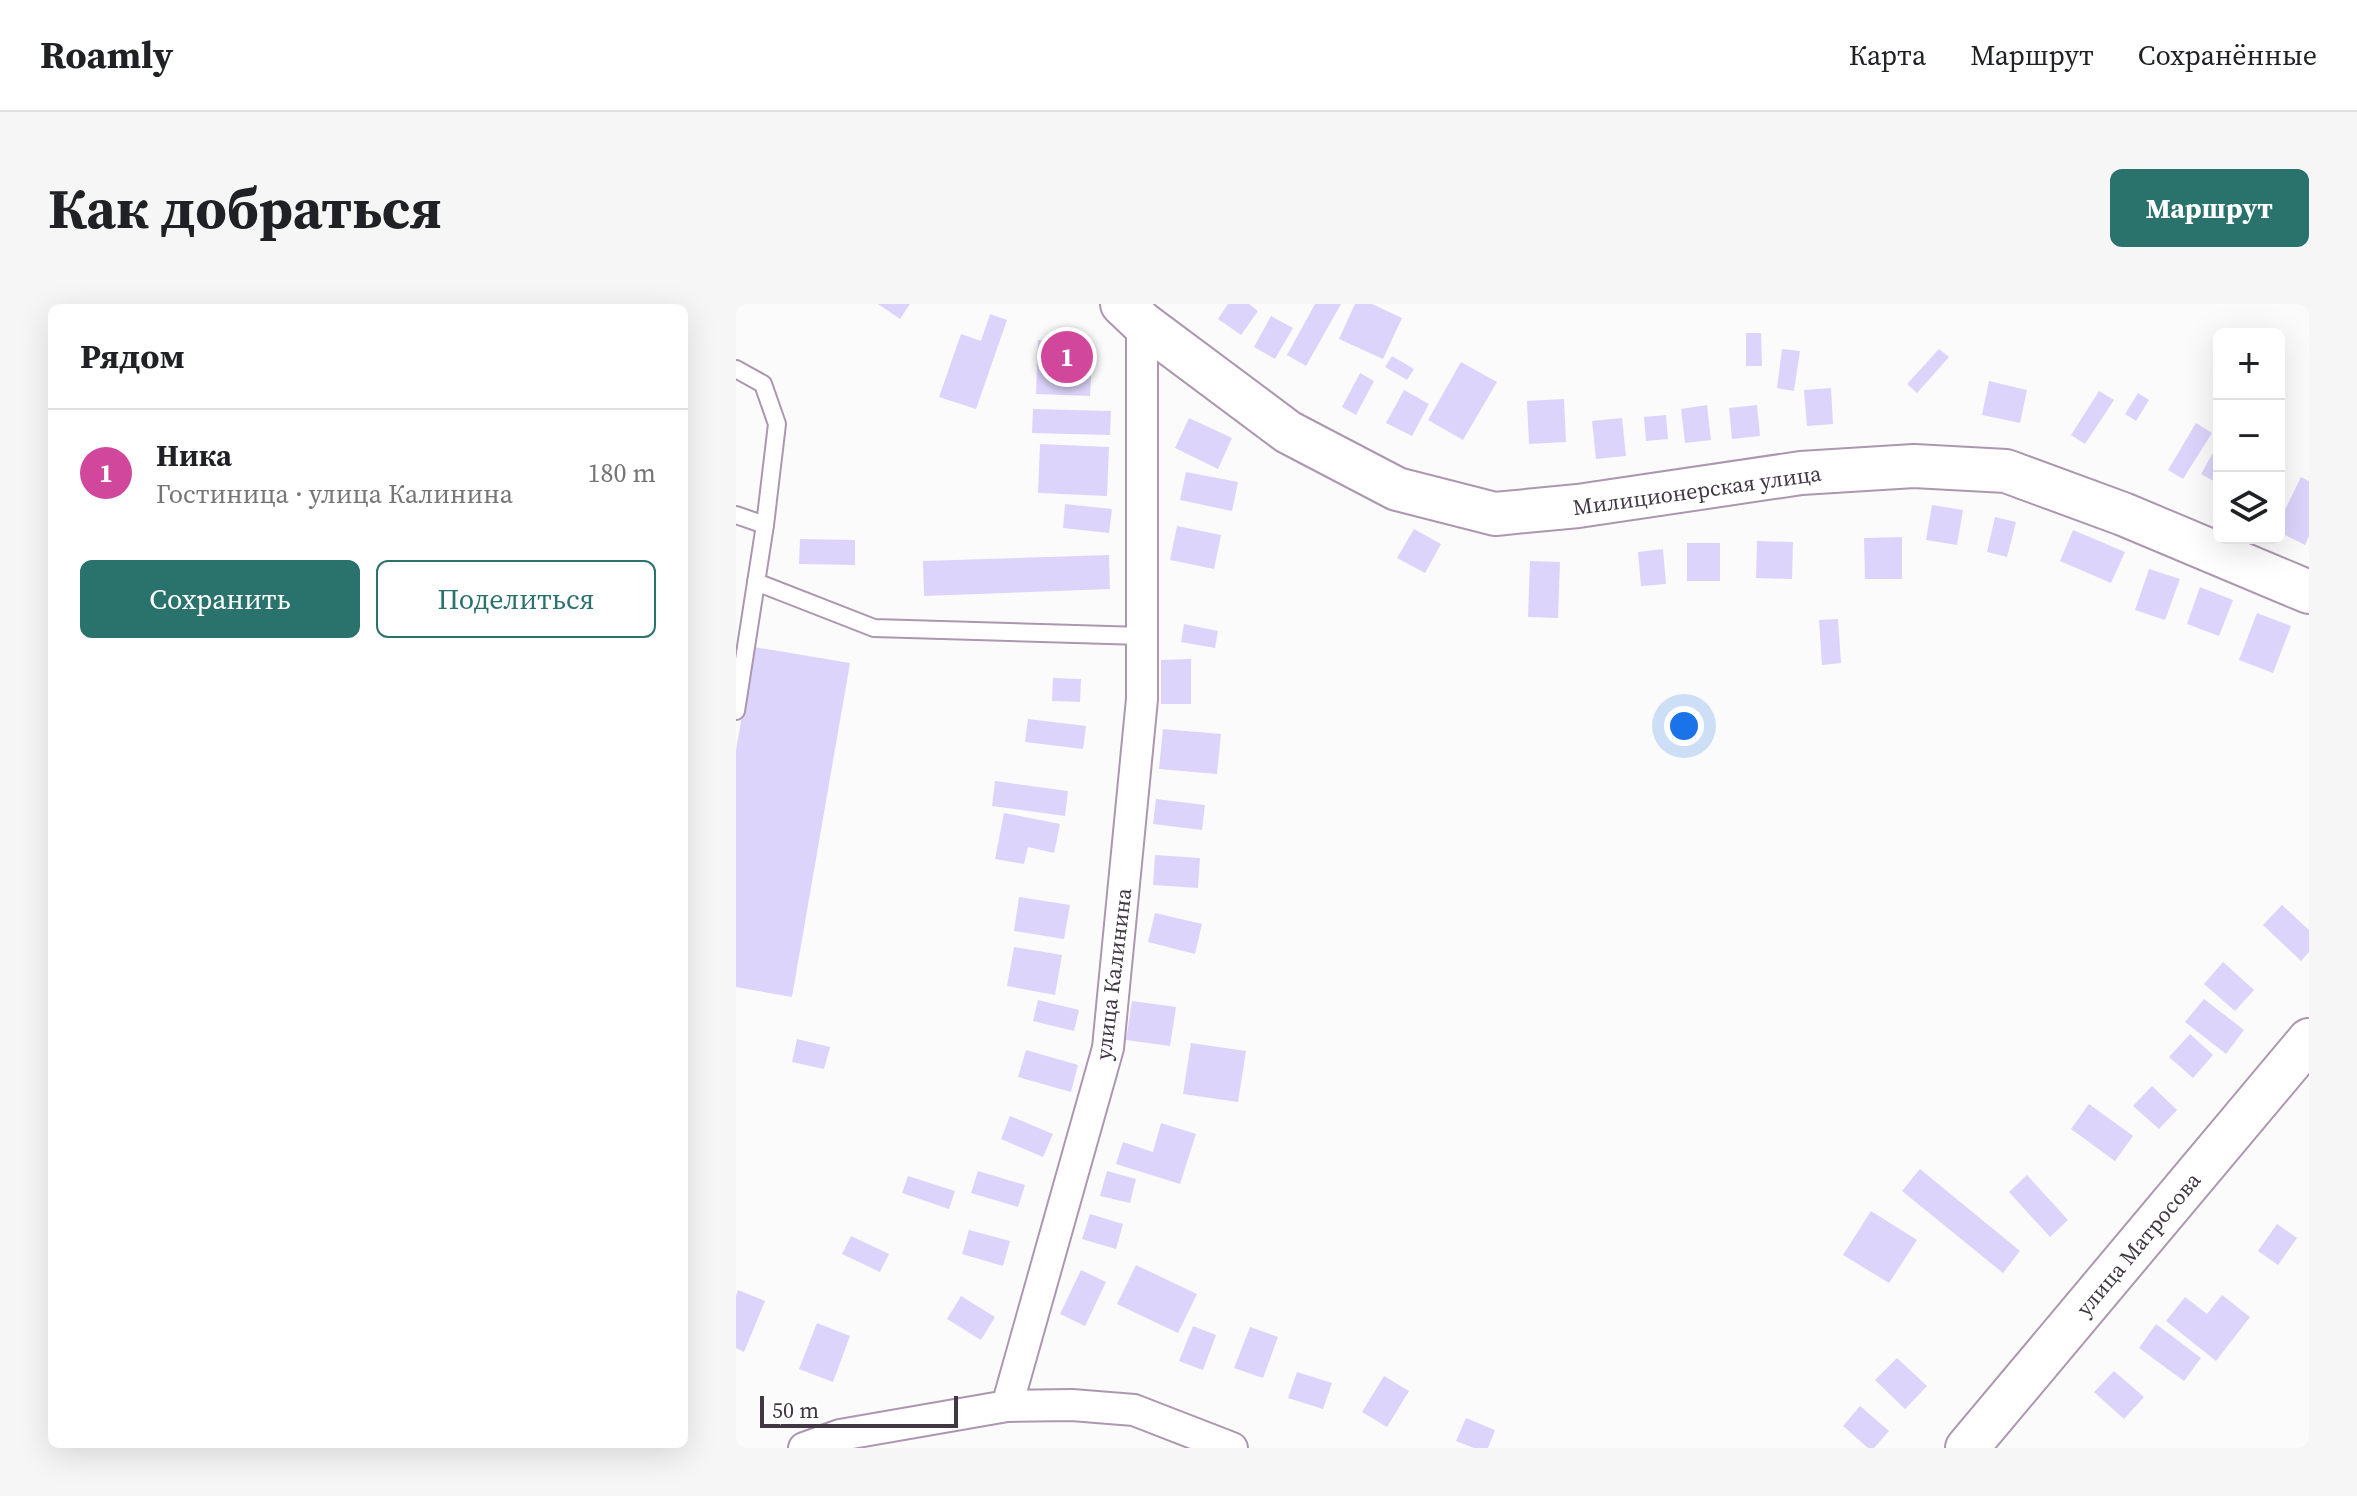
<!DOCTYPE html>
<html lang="ru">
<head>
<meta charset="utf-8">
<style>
  body { margin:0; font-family:"Source Serif 4",serif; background:#f6f6f6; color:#202124 }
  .controls { position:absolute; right:24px; top:24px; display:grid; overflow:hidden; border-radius:12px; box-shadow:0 8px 32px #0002 }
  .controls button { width:72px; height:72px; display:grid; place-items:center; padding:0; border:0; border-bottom:2px solid #e0e0e0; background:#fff; color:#202124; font:40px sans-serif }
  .scale { position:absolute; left:24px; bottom:20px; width:198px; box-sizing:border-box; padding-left:8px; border:4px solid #413742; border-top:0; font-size:22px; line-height:28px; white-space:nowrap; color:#413742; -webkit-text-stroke:6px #fff; paint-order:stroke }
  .you { position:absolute; left:948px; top:422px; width:28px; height:28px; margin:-20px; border:6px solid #fff; border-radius:50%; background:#1a73e8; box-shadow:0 0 0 12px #1a73e833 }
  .badge { display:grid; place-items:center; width:52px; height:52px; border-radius:50%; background:#2a726c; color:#fff; font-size:26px; font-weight:700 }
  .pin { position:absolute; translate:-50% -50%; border:4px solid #fff; box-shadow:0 2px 8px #0006 }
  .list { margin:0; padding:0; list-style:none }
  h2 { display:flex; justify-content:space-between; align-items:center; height:104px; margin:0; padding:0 32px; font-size:34px }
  h2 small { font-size:26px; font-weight:400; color:#757577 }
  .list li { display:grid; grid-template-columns:52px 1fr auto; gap:24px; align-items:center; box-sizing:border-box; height:128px; padding:0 32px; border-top:2px solid #e0e0e0 }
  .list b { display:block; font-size:30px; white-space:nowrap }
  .list p { margin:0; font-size:26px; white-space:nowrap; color:#757577 }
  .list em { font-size:26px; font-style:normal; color:#757577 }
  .actions { display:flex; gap:16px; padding:24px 32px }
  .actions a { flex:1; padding:18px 0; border:2px solid #2a726c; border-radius:12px; text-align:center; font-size:28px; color:#2a726c }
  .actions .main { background:#2a726c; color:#fff }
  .icon { flex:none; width:44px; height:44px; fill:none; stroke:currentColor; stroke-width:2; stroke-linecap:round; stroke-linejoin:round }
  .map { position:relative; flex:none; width:1573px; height:1144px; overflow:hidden; border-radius:12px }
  header { display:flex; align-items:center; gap:48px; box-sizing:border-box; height:112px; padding:0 40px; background:#fff; border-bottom:2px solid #e0e0e0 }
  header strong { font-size:38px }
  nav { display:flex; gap:44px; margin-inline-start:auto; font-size:28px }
  .intro { display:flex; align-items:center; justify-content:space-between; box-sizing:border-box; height:192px; padding:0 48px }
  h1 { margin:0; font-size:56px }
  .button { padding:20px 36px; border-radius:12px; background:#2a726c; color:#fff; font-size:28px; font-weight:700 }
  main { display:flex; gap:48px; padding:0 48px }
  aside { flex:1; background:#fff; border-radius:12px; box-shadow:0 8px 32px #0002 }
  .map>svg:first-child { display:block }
  .building { fill:#ddd4fb }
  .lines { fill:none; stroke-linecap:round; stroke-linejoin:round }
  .lane-casing { stroke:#ad96b0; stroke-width:20 }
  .street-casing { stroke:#ad96b0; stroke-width:34 }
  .secondary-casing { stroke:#ad96b0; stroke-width:46 }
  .lane { stroke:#fff; stroke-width:16 }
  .street { stroke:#fff; stroke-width:30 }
  .secondary { stroke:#fff; stroke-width:42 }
  .labels { text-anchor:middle; stroke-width:7; stroke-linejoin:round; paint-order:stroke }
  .street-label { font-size:22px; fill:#413742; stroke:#fff }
</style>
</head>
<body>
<header>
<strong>Roamly</strong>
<nav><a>Карта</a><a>Маршрут</a><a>Сохранённые</a></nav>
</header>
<div class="intro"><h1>Как добраться</h1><a class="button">Маршрут</a></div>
<main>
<aside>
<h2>Рядом<small></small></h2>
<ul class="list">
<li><span class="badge" style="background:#d1479c">1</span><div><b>Ника</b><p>Гостиница · улица Калинина</p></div><em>180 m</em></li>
</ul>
<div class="actions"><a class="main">Сохранить</a><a>Поделиться</a></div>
</aside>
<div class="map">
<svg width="1573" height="1144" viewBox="0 0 1573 1144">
  <rect width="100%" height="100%" fill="#fbfbfb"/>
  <!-- building -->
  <g class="building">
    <polygon points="142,0 174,0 164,15"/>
    <polygon points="492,0 513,0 522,7 505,31 482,15"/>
    <polygon points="579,0 605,0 570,62 551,51"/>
    <polygon points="619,0 636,0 666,14 647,55 603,35"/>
    <polygon points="254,10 271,16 240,105 203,93 225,30 245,37"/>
    <polygon points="535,12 557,24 539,55 518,43"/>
    <polygon points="1010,29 1025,29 1026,62 1010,62"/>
    <polygon points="302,36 357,38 354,92 300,90"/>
    <polygon points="1046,45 1064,47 1058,87 1041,84"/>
    <polygon points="1203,45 1213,53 1181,89 1171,80"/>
    <polygon points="656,52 678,65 671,76 649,63"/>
    <polygon points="725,58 761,78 727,136 692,116"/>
    <polygon points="624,69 638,77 620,111 606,103"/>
    <polygon points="1253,77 1291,86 1284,119 1246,111"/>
    <polygon points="1095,84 1097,120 1071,122 1068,86"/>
    <polygon points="668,86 693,100 676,132 650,119"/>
    <polygon points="1363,87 1378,96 1349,140 1335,131"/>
    <polygon points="1402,89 1413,96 1400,117 1389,110"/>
    <polygon points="828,95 830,138 793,140 791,97"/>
    <polygon points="971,101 975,136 949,139 945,105"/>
    <polygon points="1021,101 1024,132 996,135 993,104"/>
    <polygon points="297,105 375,107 374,131 296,129"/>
    <polygon points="930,111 932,135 910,137 908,113"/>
    <polygon points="453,114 496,134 482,165 439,144"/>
    <polygon points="886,114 890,152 860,155 856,117"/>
    <polygon points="1460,119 1476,129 1447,175 1432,166"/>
    <polygon points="1483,138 1483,180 1465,170"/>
    <polygon points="304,140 373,143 371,192 302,189"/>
    <polygon points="450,168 502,178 496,207 444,196"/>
    <polygon points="1565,173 1573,177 1573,232 1569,241 1543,228 1543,218"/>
    <polygon points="329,200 376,205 373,229 327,224"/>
    <polygon points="1196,201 1227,206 1221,241 1190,236"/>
    <polygon points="1259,213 1280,218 1271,253 1251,248"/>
    <polygon points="441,222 485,231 478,265 434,256"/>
    <polygon points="678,225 705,240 689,269 661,254"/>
    <polygon points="1337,226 1389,248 1375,279 1324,257"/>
    <polygon points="1166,233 1166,275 1129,275 1128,234"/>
    <polygon points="64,235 119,236 119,261 63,260"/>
    <polygon points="1021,237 1057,238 1056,275 1020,274"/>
    <rect x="951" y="239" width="33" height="38"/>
    <polygon points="927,245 930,280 905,282 902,248"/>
    <polygon points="373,251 374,285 188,292 187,257"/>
    <polygon points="794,257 824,258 822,314 792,313"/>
    <polygon points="1413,265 1444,275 1429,316 1399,306"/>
    <polygon points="1464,283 1497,296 1483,332 1451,320"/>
    <polygon points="1521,309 1555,322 1537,369 1503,356"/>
    <polygon points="1102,315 1105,359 1086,361 1083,316"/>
    <polygon points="448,320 482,327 479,344 445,338"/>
    <polygon points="18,343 114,359 56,693 0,683 0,446"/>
    <polygon points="455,355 455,400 425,400 425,356"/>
    <polygon points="317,374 345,375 344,398 316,397"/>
    <polygon points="292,415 350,422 347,445 289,438"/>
    <polygon points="427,425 485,430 481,470 423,465"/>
    <polygon points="259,477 332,487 329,512 256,502"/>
    <polygon points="420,495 469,501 466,526 417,520"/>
    <polygon points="268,509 324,520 318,549 292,543 288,560 259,555"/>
    <polygon points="419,551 464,554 462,584 417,581"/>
    <polygon points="283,593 334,601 328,635 278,627"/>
    <polygon points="1546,601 1573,626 1573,648 1565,657 1527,621"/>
    <polygon points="419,609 466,620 459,650 412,638"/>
    <polygon points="278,643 326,651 319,691 271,682"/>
    <polygon points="1487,658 1518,686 1499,707 1468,680"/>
    <polygon points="1468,695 1508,726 1490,750 1449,718"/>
    <polygon points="302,696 343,706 338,727 297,717"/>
    <polygon points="396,697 440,703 434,742 390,736"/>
    <polygon points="1454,730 1477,751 1457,774 1433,753"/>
    <polygon points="61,735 94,743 88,765 56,758"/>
    <polygon points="455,739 510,747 502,798 447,790"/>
    <polygon points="290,746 342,761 335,788 282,773"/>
    <polygon points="1416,782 1441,806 1423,825 1397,802"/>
    <polygon points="1353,800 1397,832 1379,857 1335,825"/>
    <polygon points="274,812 317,830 307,853 265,835"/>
    <polygon points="425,819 460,830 444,880 380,860 387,838 417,848"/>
    <polygon points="1184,865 1284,947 1267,969 1166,887"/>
    <polygon points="242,867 289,881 282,903 235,889"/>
    <polygon points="371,867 400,875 394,899 364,892"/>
    <polygon points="1291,871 1332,916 1314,933 1273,888"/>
    <polygon points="172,872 219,887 213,905 166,889"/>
    <polygon points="1135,907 1181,936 1153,979 1107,951"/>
    <polygon points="354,910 387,920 380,945 346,935"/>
    <polygon points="1541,920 1561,934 1542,961 1522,947"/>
    <polygon points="233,926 274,937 267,962 226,950"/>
    <polygon points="115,932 153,950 144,968 106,950"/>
    <polygon points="400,961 461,990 442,1029 381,1000"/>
    <polygon points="345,966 370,978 349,1022 324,1010"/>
    <polygon points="2,986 29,997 8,1048 0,1044 0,992"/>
    <polygon points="1486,991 1514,1013 1480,1057 1430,1017 1449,993 1471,1010"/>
    <polygon points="225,992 259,1013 245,1036 211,1015"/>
    <polygon points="81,1019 114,1032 97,1078 63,1065"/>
    <polygon points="1420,1020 1465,1054 1448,1077 1403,1044"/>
    <polygon points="457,1022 480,1031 467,1066 443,1057"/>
    <polygon points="514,1023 542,1033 527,1074 498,1064"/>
    <polygon points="1161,1054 1191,1082 1169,1105 1139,1076"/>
    <polygon points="1378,1067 1408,1093 1388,1115 1358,1088"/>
    <polygon points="561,1068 596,1079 587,1105 552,1094"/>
    <polygon points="648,1072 673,1087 651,1123 626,1108"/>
    <polygon points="1124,1102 1153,1127 1138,1144 1132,1144 1107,1122"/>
    <polygon points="730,1114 759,1126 752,1144 738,1144 720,1137"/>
  </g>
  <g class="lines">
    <!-- lane casing -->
    <g class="lane-casing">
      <g id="lane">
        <polyline points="0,65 27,80 41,120 29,221 0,407"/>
        <polyline points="0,211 29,221"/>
        <polyline points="20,278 138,324 406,332"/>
      </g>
    </g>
    <!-- street casing -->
    <g class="street-casing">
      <g id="street">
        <polyline points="271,1102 372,744 406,395 406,19"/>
        <polyline points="68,1144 104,1131 271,1102 336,1101 398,1106 496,1144"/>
      </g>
    </g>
    <!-- secondary casing -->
    <g class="secondary-casing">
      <g id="secondary">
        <polyline points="386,0 406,19 552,128 661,185 759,210 842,202 1065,169 1178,162 1270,167 1387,210 1573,288"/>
        <polyline points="1231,1144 1573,736"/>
      </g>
    </g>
    <!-- lane -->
    <use href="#lane" class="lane"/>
    <!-- street -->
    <use href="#street" class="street"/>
    <!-- secondary -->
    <use href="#secondary" class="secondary"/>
  </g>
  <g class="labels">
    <!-- street labels -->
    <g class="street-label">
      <text transform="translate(961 186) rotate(-8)" y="8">Милиционерская улица</text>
      <text transform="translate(377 670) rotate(-83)" y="8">улица Калинина</text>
      <text transform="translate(1402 940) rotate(-50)" y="8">улица Матросова</text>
    </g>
  </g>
</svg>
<div class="controls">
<button>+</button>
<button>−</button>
<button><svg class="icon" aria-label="layers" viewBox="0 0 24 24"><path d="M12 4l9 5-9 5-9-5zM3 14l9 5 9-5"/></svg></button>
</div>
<div class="scale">50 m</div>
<div class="you"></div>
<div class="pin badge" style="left:331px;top:53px;background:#d1479c">1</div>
</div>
</main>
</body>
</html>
